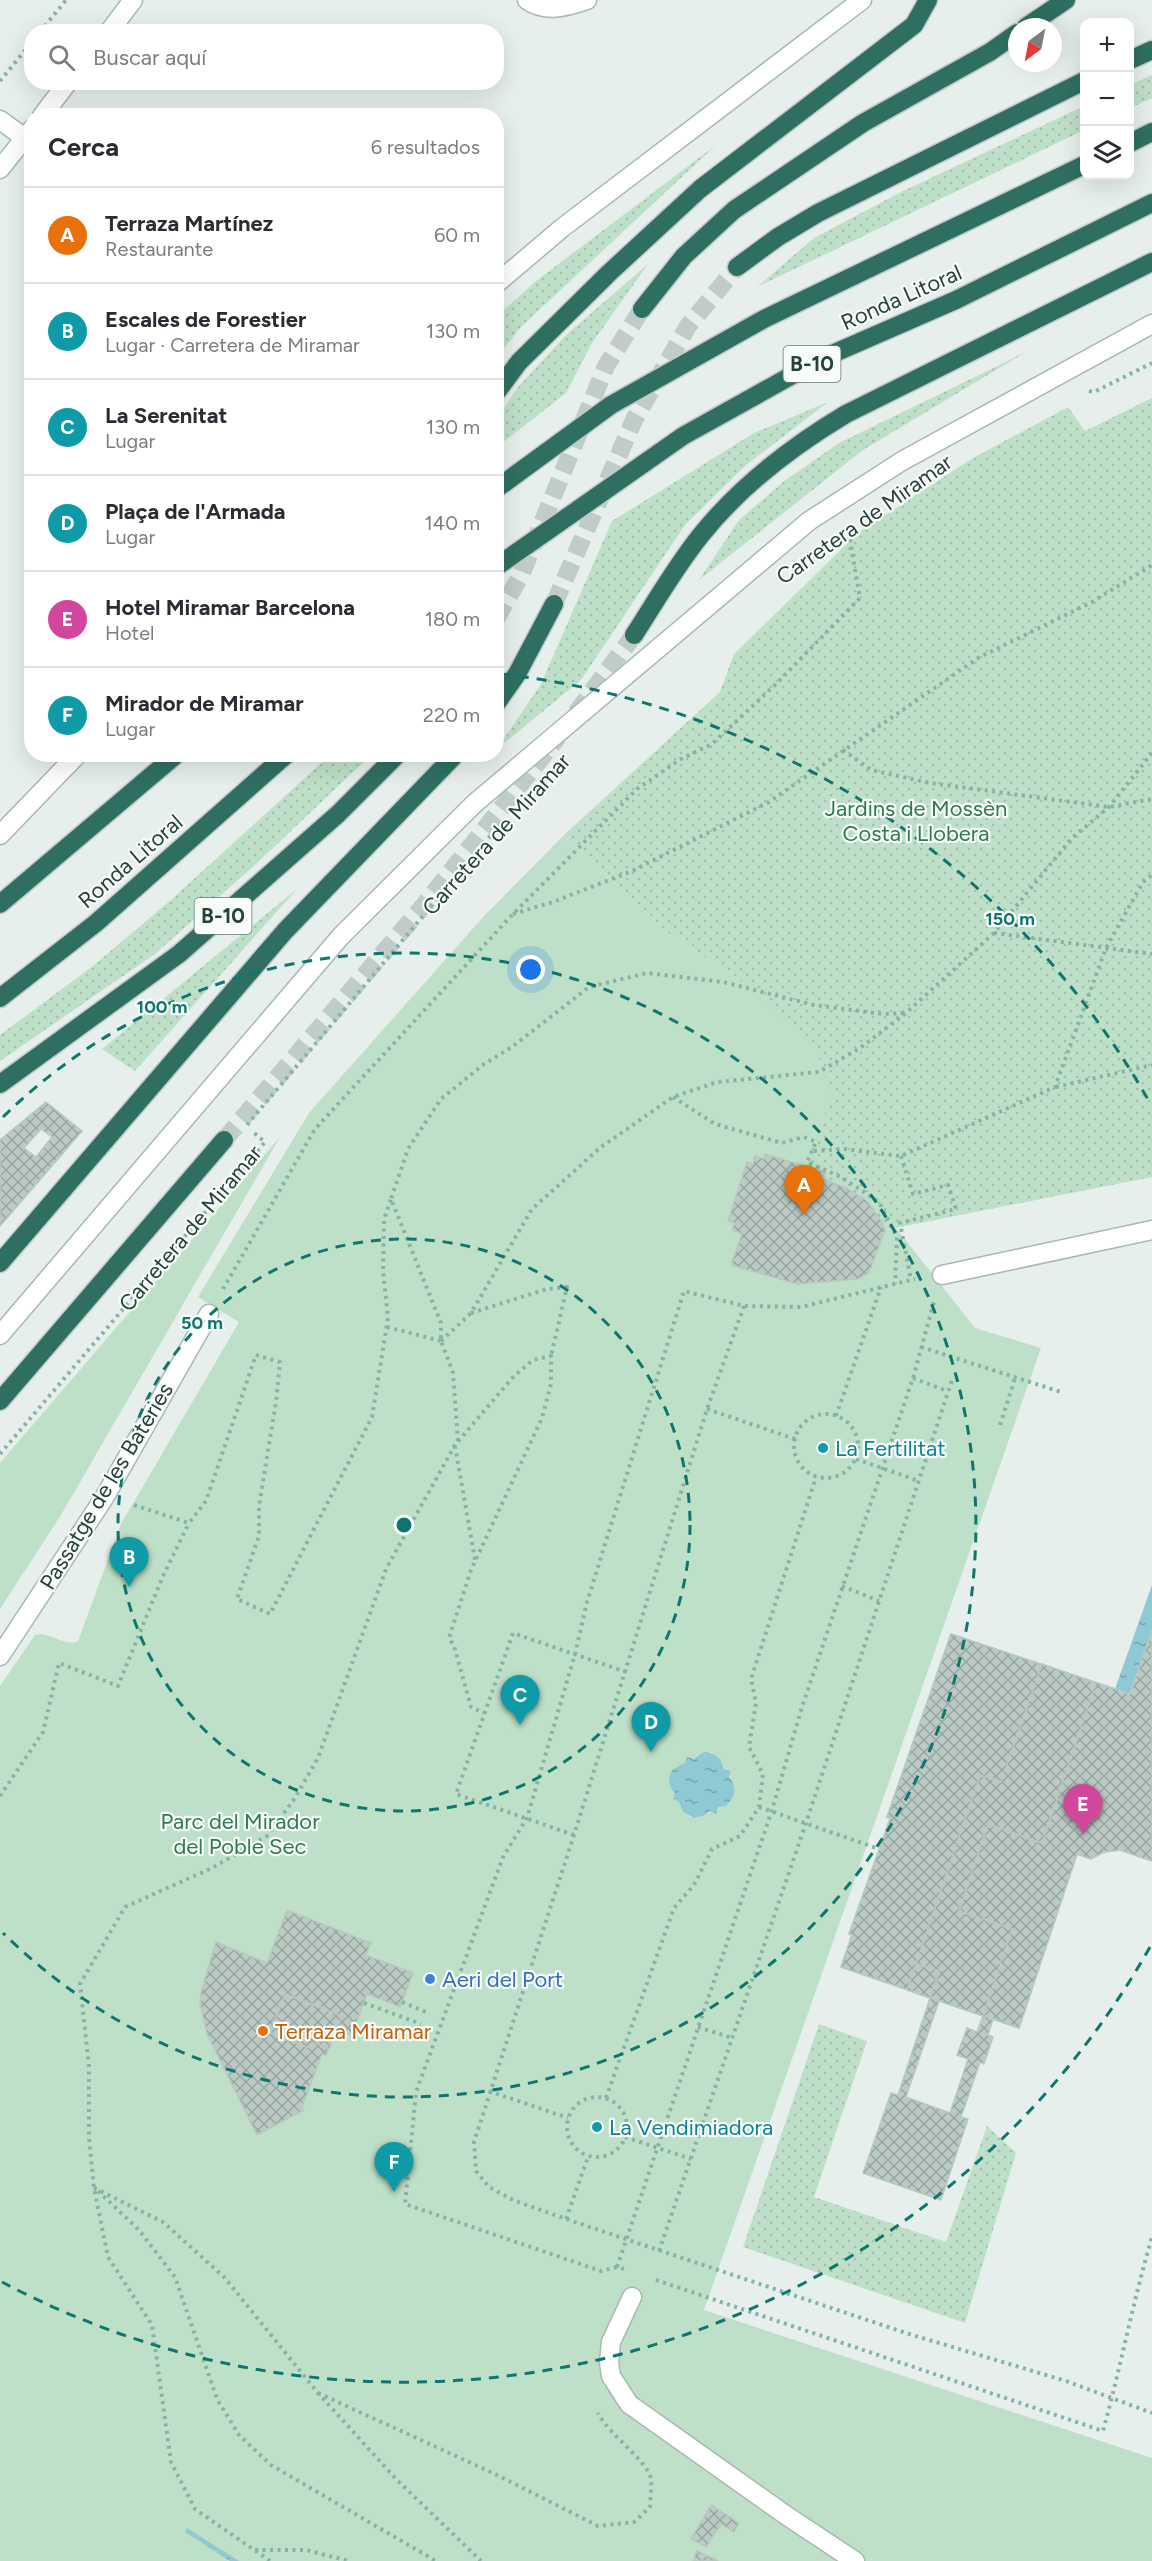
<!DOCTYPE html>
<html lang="es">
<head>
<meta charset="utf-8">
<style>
  body { margin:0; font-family:Figtree,sans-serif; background:#f2f2f3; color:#2b2b33 }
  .controls { position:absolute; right:18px; top:18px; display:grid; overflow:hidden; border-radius:12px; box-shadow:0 6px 24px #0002 }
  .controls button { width:54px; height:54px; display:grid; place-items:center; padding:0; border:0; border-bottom:2px solid #e1e1e2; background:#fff; color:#2b2b33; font:30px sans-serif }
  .compass { position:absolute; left:1008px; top:18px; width:54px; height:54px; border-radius:50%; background:#fff; box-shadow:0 6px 24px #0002; rotate:212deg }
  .you { position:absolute; left:531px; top:970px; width:21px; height:21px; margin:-15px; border:4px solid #fff; border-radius:50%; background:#1a73e8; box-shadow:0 0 0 9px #1a73e833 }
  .badge { display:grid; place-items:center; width:39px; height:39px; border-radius:50%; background:#0b8043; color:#fff; font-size:20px; font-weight:700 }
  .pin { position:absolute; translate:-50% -50px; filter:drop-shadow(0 2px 3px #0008) }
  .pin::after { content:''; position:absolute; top:32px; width:21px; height:18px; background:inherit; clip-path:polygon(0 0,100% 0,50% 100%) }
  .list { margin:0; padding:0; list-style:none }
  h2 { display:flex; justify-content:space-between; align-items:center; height:78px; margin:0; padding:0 24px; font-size:26px }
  h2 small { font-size:20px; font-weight:400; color:#7c7c81 }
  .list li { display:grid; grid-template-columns:39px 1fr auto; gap:18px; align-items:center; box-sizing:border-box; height:96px; padding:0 24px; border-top:2px solid #e1e1e2 }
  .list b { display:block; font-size:22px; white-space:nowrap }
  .list p { margin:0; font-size:20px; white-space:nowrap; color:#7c7c81 }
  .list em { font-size:20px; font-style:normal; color:#7c7c81 }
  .icon { flex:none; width:33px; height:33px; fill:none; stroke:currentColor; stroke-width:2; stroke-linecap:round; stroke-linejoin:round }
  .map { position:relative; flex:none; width:1152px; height:2561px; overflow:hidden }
  .search { position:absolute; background:#fff; box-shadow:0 6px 24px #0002; left:24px; top:24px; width:480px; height:66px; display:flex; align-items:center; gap:15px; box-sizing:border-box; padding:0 21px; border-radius:24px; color:#7c7c81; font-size:22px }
  .panel { position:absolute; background:#fff; box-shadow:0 6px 24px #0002; left:24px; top:108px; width:480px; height:654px; border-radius:24px }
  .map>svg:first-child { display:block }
  .grass { fill:url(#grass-dots) }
  .park { fill:#bfe0c8; fill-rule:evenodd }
  .water { fill:url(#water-ripples) }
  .building { fill:url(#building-cross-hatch); stroke:#b8c9c2; stroke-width:1.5; fill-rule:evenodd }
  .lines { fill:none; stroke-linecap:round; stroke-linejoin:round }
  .highway-tunnel { stroke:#bfccc8; stroke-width:18; stroke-dasharray:18 9; stroke-linecap:butt }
  .minor-casing { stroke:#a8b8b2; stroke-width:21 }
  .highway-casing { stroke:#c2cac8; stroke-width:21 }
  .path { stroke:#86b3a5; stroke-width:4; stroke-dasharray:3 4.5; stroke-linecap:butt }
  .minor { stroke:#fff; stroke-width:18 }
  .highway { stroke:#2f6f62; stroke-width:18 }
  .ring { fill:none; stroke:#0f766e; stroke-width:3; stroke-dasharray:10 8 }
  .culture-dot { fill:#0f9aa8; stroke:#f7fbf9; stroke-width:2 }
  .shop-dot { fill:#3f7fe0; stroke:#f7fbf9; stroke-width:2 }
  .food-dot { fill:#e8710a; stroke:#f7fbf9; stroke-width:2 }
  .labels { text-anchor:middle; stroke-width:4.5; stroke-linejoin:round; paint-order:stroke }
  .shield { fill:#f7fbf9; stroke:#637a73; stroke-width:1.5 }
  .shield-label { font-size:21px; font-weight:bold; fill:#24423a }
  .street-label { font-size:22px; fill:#24423a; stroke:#f7fbf9 }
  .park-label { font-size:22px; fill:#2d7a4b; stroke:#f7fbf9 }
  .culture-label { font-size:22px; fill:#0d838f; stroke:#f7fbf9; text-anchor:start }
  .shop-label { font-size:22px; fill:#366cbe; stroke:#f7fbf9; text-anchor:start }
  .food-label { font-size:22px; fill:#c56008; stroke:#f7fbf9; text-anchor:start }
  .centre { fill:#0f766e; stroke:#f7fbf9; stroke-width:3 }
  .ring-label { font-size:18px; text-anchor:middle; font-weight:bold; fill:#0f766e; stroke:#f7fbf9; stroke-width:4.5; stroke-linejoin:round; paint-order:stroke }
</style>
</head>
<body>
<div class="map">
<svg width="1152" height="2561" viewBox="0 0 1152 2561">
  <defs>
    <pattern id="grass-dots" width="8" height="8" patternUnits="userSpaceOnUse" patternTransform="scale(1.5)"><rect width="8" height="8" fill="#bfe0c8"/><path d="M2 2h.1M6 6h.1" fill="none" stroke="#a4c1ad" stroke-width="1.8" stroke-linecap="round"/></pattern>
    <pattern id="water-ripples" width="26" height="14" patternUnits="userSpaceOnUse" patternTransform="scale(1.5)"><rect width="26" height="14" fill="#8ec9d4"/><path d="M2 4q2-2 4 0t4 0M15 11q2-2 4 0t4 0" fill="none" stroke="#74a5ad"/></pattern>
    <pattern id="building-cross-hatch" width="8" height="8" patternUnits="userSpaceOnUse" patternTransform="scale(1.5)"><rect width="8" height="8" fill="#bbcac4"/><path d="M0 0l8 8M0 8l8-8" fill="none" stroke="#98a6a0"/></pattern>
  </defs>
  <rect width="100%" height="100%" fill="#e6efeb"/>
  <!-- grass -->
  <g class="grass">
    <polygon points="1152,75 1152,98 1130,108 1130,85"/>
    <polygon points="1084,106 1084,130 757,287 814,238 901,192"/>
    <polygon points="716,145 520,328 497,358 497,316 536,281"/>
    <polygon points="648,264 592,343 566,393 497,447 497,419 518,387 566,335"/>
    <polygon points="1026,352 863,450 699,580 739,520 783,482 839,443"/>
    <polygon points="1152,398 1152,1177 885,1230 881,1220 804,1166 807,1158 738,978 670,935 564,835 720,692 734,654 859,532 973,458 1068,407 1085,431"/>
    <polygon points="828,402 745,466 685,525 581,680 497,749 541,684 612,521 754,433"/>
    <polygon points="330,755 371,755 256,864 155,954 0,1061 0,1035 93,966 172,899"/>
    <polygon points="297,889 135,1071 102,1049"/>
    <polygon points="819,2024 867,2041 814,2197 946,2242 987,2126 1016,2153 965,2323 743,2247"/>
  </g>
  <!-- park -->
  <g class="park">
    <path d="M564 835 670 935 738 978 817 1053 832 1096 804 1166 825 1172 823 1179C853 1194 872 1195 885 1230L896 1228 975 1328 1041 1348 704 2310 1152 2458V2561H0V1686L35 1635C50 1631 63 1647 78 1641L121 1524 239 1322 198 1297 309 1113 485 915ZM711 1752 718 1756 732 1781C723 1797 713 1821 691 1817L683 1812 680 1802 673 1799 685 1763Z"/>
    <polygon points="280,1137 61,1515 0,1609 0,1463"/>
  </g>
  <!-- water -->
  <g class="water">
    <polygon points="1152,1585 1152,1631 1130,1694 1115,1689"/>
    <path d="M704 1752C715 1752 721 1757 724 1769L731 1771 729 1777C738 1787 735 1797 726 1806L718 1807 716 1814 710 1811 704 1816 694 1818 683 1812 679 1802 673 1799 675 1793C668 1786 667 1778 673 1769L685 1763 687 1757 694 1759Z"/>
    <polygon points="187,2528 239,2561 230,2561 185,2532"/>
  </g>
  <!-- building -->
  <g class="building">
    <path d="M46 1102 82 1131 0 1226V1140ZM41 1129 52 1137 36 1157 24 1148Z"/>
    <polygon points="765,1154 825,1172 823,1179 846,1188 866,1200 881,1220 885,1230 869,1273 858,1279 797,1284 731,1265 742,1234 732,1230 734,1223 728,1221 747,1162 753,1164 755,1156 764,1159"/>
    <path d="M1152 1631V1861L1120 1850 1104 1852 1091 1859 1077 1854 1019 2028 841 1967 852 1935 849 1934 890 1819 887 1817 951 1634 1130 1694ZM988 1824 1042 1843 1012 1929 959 1911Z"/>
    <polygon points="1152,1631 1152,1861 1120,1850 1104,1852 1091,1859 1077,1854 1019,2028 841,1967 852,1935 849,1934 890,1819 887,1817 951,1634 1130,1694"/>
    <polygon points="1042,1664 1096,1683 1042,1843 988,1824 959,1911 1012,1929 983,2016 930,1998 939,1971 916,1964 980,1775 1001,1782"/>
    <polygon points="287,1910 371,1943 366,1955 413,1973 400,2007 367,1994 352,2035 337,2028 326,2055 322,2054 301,2110 304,2110 257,2135 207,2034 200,2004 201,1992 216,1942 267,1963"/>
    <polygon points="916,1964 939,1971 930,1998 907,1990"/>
    <polygon points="285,1994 342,2016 329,2049 315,2043 312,2049 270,2033"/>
    <polygon points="930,1998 939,2001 906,2097 950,2113 968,2059 957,2055 967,2028 977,2032 983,2016 993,2019 988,2035 993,2037 984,2064 980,2062 961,2117 968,2119 941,2200 863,2173 891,2093 898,2095"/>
    <polygon points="711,2505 739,2523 734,2532 721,2524 706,2547 691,2539"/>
    <polygon points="697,2551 718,2561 693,2561"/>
  </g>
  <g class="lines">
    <!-- highway-tunnel -->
    <g class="highway-tunnel">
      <polyline points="554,604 634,420 688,326 737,267"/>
      <polyline points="496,619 521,575 606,366 642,309"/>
      <polyline points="576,713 634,635"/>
      <polyline points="224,1140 424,905 558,737"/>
    </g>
    <!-- minor casing -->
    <g class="minor-casing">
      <g id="minor">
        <path d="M527 0C546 13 566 7 587 0"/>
        <polyline points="109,32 133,0"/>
        <polyline points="42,116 68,82"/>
        <polyline points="0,120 25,138"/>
        <polyline points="0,169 32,129"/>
        <polyline points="496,284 562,228 862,0"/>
        <polyline points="0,835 78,754"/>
        <polyline points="942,1275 1152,1230"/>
        <polyline points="0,1335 341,936 475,803 809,521 902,461 1152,324"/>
        <polyline points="0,1656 104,1498 209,1314"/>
        <polyline points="632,2297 611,2342 609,2362 611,2376 629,2404 787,2516 855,2561"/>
      </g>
    </g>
    <!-- highway casing -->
    <g class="highway-casing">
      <g id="highway">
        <polyline points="1026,27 1066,0"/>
        <polyline points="1130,60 1152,50"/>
        <polyline points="1130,143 1152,132"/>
        <polyline points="737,267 778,237 818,213 1084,81"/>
        <polyline points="642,309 684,256 734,210 863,123 990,52 1017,33"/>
        <polyline points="496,393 519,362 609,273 700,189 914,25 928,0"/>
        <polyline points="496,489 611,405 764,319 1084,165"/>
        <polyline points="496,567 683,436 823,358 956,300 1152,203"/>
        <path d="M634 635C656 601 676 566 701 535 741 485 791 447 846 414L1152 262"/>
        <polyline points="496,704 517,674 554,604"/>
        <polyline points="0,904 177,754"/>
        <polyline points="0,998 96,923 287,754"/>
        <polyline points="0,1084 179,954 338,814 398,754"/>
        <polyline points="0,1263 285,931 456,754"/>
        <polyline points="0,1401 224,1140"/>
      </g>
    </g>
    <!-- path -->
    <g class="path">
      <polyline points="40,32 66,0"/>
      <polyline points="0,81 32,42"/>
      <polyline points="1089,391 1094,392 1152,363"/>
      <polyline points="843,750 871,770 930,783 1109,807 1152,799"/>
      <polyline points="513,914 553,902 632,871 769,802 978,658 1092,602 1152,565"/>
      <polyline points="994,933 1152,954"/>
      <polyline points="1056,1087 1152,1065"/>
      <polyline points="673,1097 715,1124 782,1143 804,1137 816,1142 807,1162 841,1177 879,1202 897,1237 895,1284"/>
      <polyline points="247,1125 503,821"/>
      <polyline points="814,1151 844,1149 901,1156 1055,1087 1106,948 1143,882 1152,875"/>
      <polyline points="901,1156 913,1194 948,1185 956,1209 900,1223 911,1280"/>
      <polyline points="223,1289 315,1129 512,915 637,789 681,759 712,744 776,684 860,598 848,529"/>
      <polyline points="744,1306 707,1409 574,1835 474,2142 476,2171 489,2187 513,2200 566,2219 909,2334 1066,2381 1152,2413"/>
      <polyline points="471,1313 547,1289 567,1287 551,1356"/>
      <polyline points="387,1327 441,1341"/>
      <polyline points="441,1341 471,1313 532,1209 601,1147 673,1097 717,1082 819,1072 860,1048 906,1013 994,933 1072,838 1109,807 1152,753"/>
      <polyline points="921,1347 1061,1392"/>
      <polyline points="913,1378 947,1391"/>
      <polyline points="707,1409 795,1439"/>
      <circle cx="826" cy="1446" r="32"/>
      <polyline points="836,1416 881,1287"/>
      <polyline points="1000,1425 1015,1378"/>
      <polyline points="458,1441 453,1373 441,1341 441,1323 391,1199 408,1149 441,1099 484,1064 512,1047 589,987 647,973 723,982 814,1005 883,1014 905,1013"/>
      <polyline points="455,1446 475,1560"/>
      <polyline points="0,1454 265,1142 253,1132"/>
      <polyline points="856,1459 919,1481"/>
      <polyline points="134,1505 189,1523 206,1501 256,1355 280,1362 276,1402 259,1506 259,1536 237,1599 270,1614 372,1417 388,1318 383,1270 384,1219 391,1199"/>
      <polyline points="842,1586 879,1601"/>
      <polyline points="0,1796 43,1732 59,1663 118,1686 163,1576 189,1523"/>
      <polyline points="759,1807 879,1849"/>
      <polyline points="574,1835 456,1794 513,1633 626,1672"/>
      <polyline points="402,2002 426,2012"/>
      <polyline points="364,2003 421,2024"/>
      <polyline points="698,2027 732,2038"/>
      <polyline points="489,2091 568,2118"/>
      <circle cx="597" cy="2127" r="30"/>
      <polyline points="606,2098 674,1908 694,1885 712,1849 740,1836 759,1807 763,1774 749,1747 756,1703 751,1679 816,1477"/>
      <polyline points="625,2137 691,2159"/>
      <polyline points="94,2188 163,2222 224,2277 318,2393 396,2479 481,2561"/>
      <polyline points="98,2191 139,2230 175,2277 217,2399 239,2435 271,2465 436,2561"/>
      <polyline points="566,2219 588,2157"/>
      <polyline points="659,2251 806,1823 952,1380"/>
      <polyline points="617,2267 772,1810 802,1707 913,1378 934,1302"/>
      <polyline points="624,2269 617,2267 601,2271 405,2204 416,2092 503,1857 527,1818 575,1654 587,1602 684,1291 744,1306 801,1307 915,1279"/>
      <path d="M656 2280 1103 2431C1121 2366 1133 2301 1152 2237"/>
      <path d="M318 2393 493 2473 598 2526 634 2522 650 2507C650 2499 652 2488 651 2479 648 2461 607 2433 598 2413"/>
      <polyline points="255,2550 306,2550 349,2561"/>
      <polyline points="270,2561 195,2509 171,2462 152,2325 108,2257 94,2188 89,2138 89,2066 80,1984 125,1907 212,1868 267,1836 295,1798 318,1758 386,1569 455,1445 514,1376 533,1360 551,1356 551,1384 542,1418 471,1570 449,1638 454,1646 471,1707 484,1713"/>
    </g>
    <!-- minor -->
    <use href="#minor" class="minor"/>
    <!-- highway -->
    <use href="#highway" class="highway"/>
  </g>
  <!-- distance rings -->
  <g class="ring">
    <circle cx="404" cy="1525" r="286"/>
    <path d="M3 1117A572 572 0 1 1 3 1933"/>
    <path d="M1150 1947A857 857 0 0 1 2 2282M501 674A857 857 0 0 1 1150 1103"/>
  </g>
  <!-- markers -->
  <g class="culture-dot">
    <circle cx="823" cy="1448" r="6"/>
    <circle cx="597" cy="2127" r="6"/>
  </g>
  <circle class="shop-dot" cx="430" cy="1979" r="6"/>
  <circle class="food-dot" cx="263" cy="2031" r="6"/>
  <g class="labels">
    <!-- shield labels -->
    <g class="shield">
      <rect x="783.5" y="346" width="57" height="36" rx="4.5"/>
      <rect x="194.5" y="898" width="57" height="36" rx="4.5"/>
    </g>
    <g class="shield-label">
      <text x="812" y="371">B-10</text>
      <text x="223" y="923">B-10</text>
    </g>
    <!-- street labels -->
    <g class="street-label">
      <text transform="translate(901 297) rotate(-24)" y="8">Ronda Litoral</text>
      <text transform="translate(864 519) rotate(-35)" y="8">Carretera de Miramar</text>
      <text transform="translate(496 834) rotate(-48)" y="8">Carretera de Miramar</text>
      <text transform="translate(130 861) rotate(-41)" y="8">Ronda Litoral</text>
      <text transform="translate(190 1228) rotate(-50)" y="8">Carretera de Miramar</text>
      <text transform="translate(106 1486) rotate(-59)" y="8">Passatge de les Bateries</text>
    </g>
    <!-- park labels -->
    <g class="park-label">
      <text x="916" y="816">Jardins de Mossèn<tspan x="916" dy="25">Costa i Llobera</tspan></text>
      <text x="240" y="1829">Parc del Mirador<tspan x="240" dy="25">del Poble Sec</tspan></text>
    </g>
    <!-- culture labels -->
    <g class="culture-label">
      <text x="835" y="1456">La Fertilitat</text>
      <text x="609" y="2135">La Vendimiadora</text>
    </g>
    <!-- shop labels -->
    <g class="shop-label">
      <text x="442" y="1987">Aeri del Port</text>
    </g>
    <!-- food labels -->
    <g class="food-label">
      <text x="275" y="2039">Terraza Miramar</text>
    </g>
  </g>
  <circle cx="404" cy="1525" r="9" class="centre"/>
  <g class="ring-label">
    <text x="1010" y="925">150 m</text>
    <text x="162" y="1013">100 m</text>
    <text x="202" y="1329">50 m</text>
  </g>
</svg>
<div class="controls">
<button>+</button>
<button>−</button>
<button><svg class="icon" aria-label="layers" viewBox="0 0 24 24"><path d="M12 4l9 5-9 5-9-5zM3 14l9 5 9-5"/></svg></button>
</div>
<svg class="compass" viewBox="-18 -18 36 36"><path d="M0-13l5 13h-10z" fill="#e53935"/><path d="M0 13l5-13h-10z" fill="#7c7c81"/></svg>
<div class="you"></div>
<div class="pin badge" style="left:804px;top:1215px;background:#e8710a">A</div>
<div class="pin badge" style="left:129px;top:1587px;background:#0f9aa8">B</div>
<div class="pin badge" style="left:520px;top:1725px;background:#0f9aa8">C</div>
<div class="pin badge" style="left:651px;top:1752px;background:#0f9aa8">D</div>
<div class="pin badge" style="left:1083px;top:1834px;background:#d1479c">E</div>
<div class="pin badge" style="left:394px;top:2192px;background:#0f9aa8">F</div>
<div class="search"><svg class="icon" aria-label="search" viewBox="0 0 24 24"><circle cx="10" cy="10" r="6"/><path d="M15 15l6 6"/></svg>Buscar aquí</div>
<section class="panel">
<h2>Cerca<small>6 resultados</small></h2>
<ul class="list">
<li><span class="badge" style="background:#e8710a">A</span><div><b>Terraza Martínez</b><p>Restaurante</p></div><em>60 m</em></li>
<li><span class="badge" style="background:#0f9aa8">B</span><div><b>Escales de Forestier</b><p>Lugar · Carretera de Miramar</p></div><em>130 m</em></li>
<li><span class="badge" style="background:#0f9aa8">C</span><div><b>La Serenitat</b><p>Lugar</p></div><em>130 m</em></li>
<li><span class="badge" style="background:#0f9aa8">D</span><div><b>Plaça de l'Armada</b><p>Lugar</p></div><em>140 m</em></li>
<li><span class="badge" style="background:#d1479c">E</span><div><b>Hotel Miramar Barcelona</b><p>Hotel</p></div><em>180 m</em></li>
<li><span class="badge" style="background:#0f9aa8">F</span><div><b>Mirador de Miramar</b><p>Lugar</p></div><em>220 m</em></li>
</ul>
</section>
</div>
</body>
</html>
